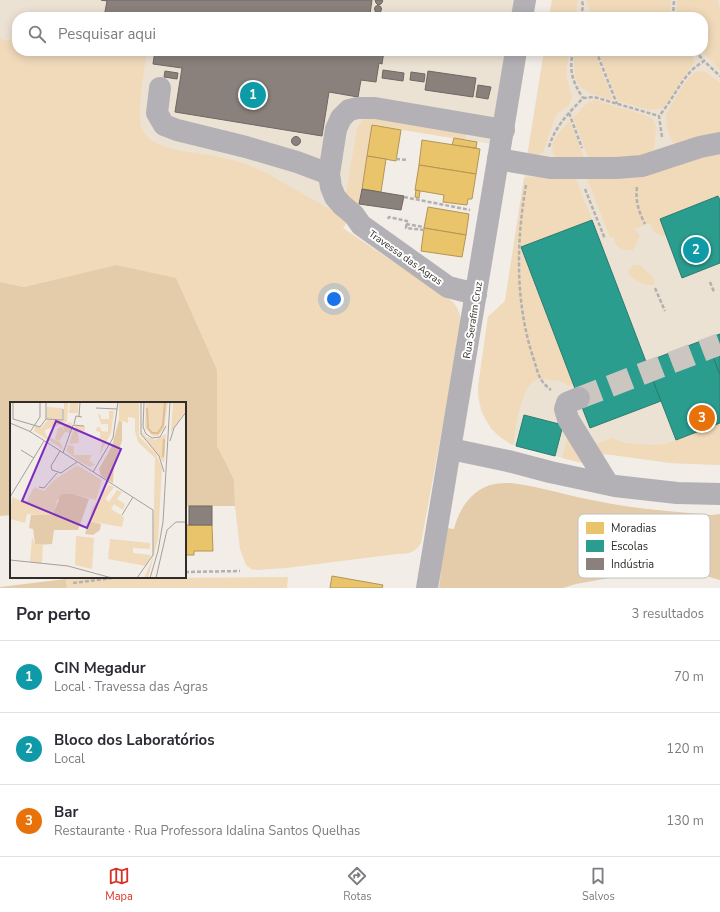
<!DOCTYPE html>
<html lang="pt">
<head>
<meta charset="utf-8">
<style>
  body { margin:0; font-family:"Nunito Sans",sans-serif; background:#f2f2f3; color:#2b2b33 }
  .you { position:absolute; left:334px; top:299px; width:14px; height:14px; margin:-10px; border:3px solid #fff; border-radius:50%; background:#1a73e8; box-shadow:0 0 0 6px #1a73e833 }
  .badge { display:grid; place-items:center; width:26px; height:26px; border-radius:50%; background:#d93025; color:#fff; font-size:13px; font-weight:700 }
  .pin { position:absolute; translate:-50% -50%; border:2px solid #fff; box-shadow:0 1px 4px #0006 }
  .list { margin:0; padding:0; list-style:none }
  h2 { display:flex; justify-content:space-between; align-items:center; height:52px; margin:0; padding:0 16px; font-size:17px }
  h2 small { font-size:13px; font-weight:400; color:#7c7c81 }
  .list li { display:grid; grid-template-columns:26px 1fr auto; gap:12px; align-items:center; box-sizing:border-box; height:72px; padding:0 16px; border-top:1px solid #e1e1e2 }
  .list b { display:block; font-size:15px; white-space:nowrap }
  .list p { margin:0; font-size:13px; white-space:nowrap; color:#7c7c81 }
  .list em { font-size:13px; font-style:normal; color:#7c7c81 }
  .icon { flex:none; width:22px; height:22px; fill:none; stroke:currentColor; stroke-width:2; stroke-linecap:round; stroke-linejoin:round }
  .map { position:relative; flex:none; width:720px; height:588px; overflow:hidden }
  .search { position:absolute; background:#fff; box-shadow:0 2px 10px #0003; left:12px; right:12px; top:12px; height:44px; display:flex; align-items:center; gap:10px; box-sizing:border-box; padding:0 14px; border-radius:16px; color:#7c7c81; font-size:15px }
  .sheet { height:268px; background:#fff }
  nav { display:flex; justify-content:space-around; align-items:center; box-sizing:border-box; height:56px; border-top:1px solid #e1e1e2; background:#fff; font-size:11px; color:#7c7c81 }
  nav a { display:grid; justify-items:center; gap:2px }
  nav .on { color:#d93025 }
  .map>svg:first-child { display:block }
  .built { fill:#ece2d4 }
  .green { fill:#f0daba }
  .forest { fill:#e4ccab }
  .homes { fill:#e9c46a; stroke:#b29656 }
  .schools { fill:#2a9d8f; stroke:#2c7b70 }
  .industry { fill:#8a817c; stroke:#6f6862 }
  .lines { fill:none; stroke-linecap:round; stroke-linejoin:round }
  .minor-tunnel { stroke:#cbc6c0; stroke-width:22; stroke-dasharray:22 11; stroke-linecap:butt }
  .path { stroke:#b2b0b0; stroke-width:2.5; stroke-dasharray:4 2; stroke-linecap:butt }
  .minor { stroke:#b4b1b6; stroke-width:22 }
  .labels { text-anchor:middle; stroke-width:4; stroke-linejoin:round; paint-order:stroke }
  .street-label { font-size:10px; fill:#302c27; stroke:#fff }
  .inset-river { fill:none; stroke:#dcbf96; stroke-width:2 }
  .inset-road { fill:none; stroke:#a4a09a; stroke-width:1 }
  .view { fill:#7b2cbf; fill-opacity:0.15; stroke:#7b2cbf; stroke-width:2 }
  .inset-edge { fill:none; stroke:#302c27; stroke-width:2 }
  .key { fill:#fff; stroke:#c1c0be; stroke-width:1 }
  .key-label { font-size:11px; fill:#302c27 }
</style>
</head>
<body>
<div class="map">
<svg width="720" height="588" viewBox="0 0 720 588">
  <rect width="100%" height="100%" fill="#f2ede6"/>
  <!-- built -->
  <g class="built">
    <polygon points="0,0 522,0 519,17 17,17 17,40 4,40 0,38"/>
    <polygon points="552,0 720,0 720,465 671,463 605,454 586,464 516,446 507,442 491,429 481,411 478,398 478,387 488,317 505,301 544,51 703,51 703,17 549,17"/>
    <polygon points="125,51 514,51 498,145 372,125 359,204 349,220 171,154 143,140"/>
  </g>
  <!-- green -->
  <g class="green">
    <polygon points="552,0 578,0 575,17 549,17"/>
    <polygon points="586,0 671,0 670,13 668,17 592,17"/>
    <polygon points="677,0 717,0 720,8 720,70 702,51 703,17 676,17"/>
    <path d="M0 38 4 40H17V51H147C145 67 136 116 142 129 152 152 198 152 219 157 230 159 241 162 251 166 265 171 277 179 289 186 309 197 329 209 349 220L343 228 453 302C459 309 461 316 461 326L421 543C415 553 408 554 397 554L286 568 257 570 251 569 246 565 240 549 235 506 234 480 226 463 217 446V370L116 265 24 287 0 282Z"/>
    <polygon points="462,51 486,51 497,53 496,56"/>
    <path d="M544 51H569L566 75 572 97 569 105 559 112 555 117 544 150C539 156 534 157 527 157Z"/>
    <path d="M575 51H594L613 100C580 91 571 89 575 51Z"/>
    <polygon points="598,51 688,51 693,56 694,63 683,78 666,105 663,108 649,110 618,101"/>
    <path d="M697 71 706 72 720 83V136L677 147C670 140 665 125 666 115 672 104 686 77 697 71Z"/>
    <polygon points="594,100 635,112 652,118 656,126 654,155 590,161 573,118 586,104"/>
    <polygon points="374,118 466,133 465,140 372,125 358,207 346,194 357,128 363,120"/>
    <path d="M570 121 585 161 556 158C545 145 561 130 570 121Z"/>
    <path d="M720 150V200L718 196 660 219 666 236C657 236 652 231 650 223L634 229 639 234 640 237 633 250C623 252 614 247 614 236L610 238 585 173Z"/>
    <path d="M574 174 592 220 521 247 573 384 568 386C563 381 558 381 551 380 545 379 538 378 533 382 520 392 516 429 513 445 489 433 479 413 478 387L488 317 505 301 524 178 536 177 551 178Z"/>
    <path d="M634 265H640L653 277 655 284 653 285C645 286 635 281 629 275 628 270 629 268 634 265Z"/>
    <polygon points="720,423 720,465 671,463 605,454 598,458 591,446 613,438 624,443 654,445 666,444"/>
    <polygon points="568,435 586,464 562,458"/>
    <polygon points="79,577 169,577 170,578 288,577 287,588 67,588 66,579"/>
  </g>
  <!-- forest -->
  <g class="forest">
    <polygon points="116,265 176,278 217,370 217,446 226,463 234,480 235,506 185,506 185,403 11,403 11,515 0,516 0,282 24,287"/>
    <path d="M511 483C538 486 565 495 592 500 631 509 671 511 711 515L720 514V580L692 572 660 569 576 584 563 588H439L446 528 454 529C459 509 472 488 495 484 500 483 506 483 511 483Z"/>
    <polygon points="66,579 67,588 0,588 0,587"/>
  </g>
  <!-- homes -->
  <g class="homes">
    <polygon points="372,125 401,130 396,161 367,156"/>
    <polygon points="454,138 477,142 476,148 452,145"/>
    <polygon points="422,140 480,149 476,174 419,165"/>
    <polygon points="367,156 386,159 381,192 362,189"/>
    <polygon points="419,165 476,174 472,199 468,199 467,205 443,202 444,195 415,190"/>
    <polygon points="416,190 420,191 419,198 415,197"/>
    <polygon points="428,207 469,214 466,235 424,228"/>
    <polygon points="424,228 466,235 462,257 421,251"/>
    <polygon points="185,525 212,525 213,551 194,551 194,555 185,555"/>
    <polygon points="332,576 383,585 382,588 330,588"/>
  </g>
  <!-- schools -->
  <g class="schools">
    <polygon points="718,196 720,200 720,263 682,278 660,219"/>
    <polygon points="592,220 661,401 590,428 521,247"/>
    <polygon points="720,334 720,375 706,339"/>
    <polygon points="706,339 720,375 720,423 676,440 646,362"/>
    <polygon points="524,415 563,425 555,456 516,446"/>
  </g>
  <!-- industry -->
  <g class="industry">
    <polygon points="101,0 372,0 370,14 384,16 104,17 107,1"/>
    <polygon points="375,0 382,0 383,1 381,4 378,5 376,3"/>
    <circle cx="378" cy="9" r="3.5"/>
    <polygon points="17,28 17,36 14,37 13,29"/>
    <polygon points="155,51 384,51 382,64 379,63 376,82 361,80 358,97 329,92 322,136 175,112 182,68 153,64"/>
    <polygon points="383,70 404,73 403,81 382,78"/>
    <polygon points="165,71 178,73 177,79 164,77"/>
    <polygon points="428,71 476,78 473,97 425,90"/>
    <polygon points="411,72 425,74 424,82 410,80"/>
    <polygon points="478,85 491,87 488,99 476,97"/>
    <circle cx="296" cy="141" r="4.5"/>
    <polygon points="362,189 404,196 401,210 359,204"/>
    <rect x="189" y="506" width="23" height="19"/>
  </g>
  <g class="lines">
    <!-- minor-tunnel -->
    <polyline class="minor-tunnel" points="579,398 720,344"/>
    <!-- path -->
    <g class="path">
      <polyline points="581,17 583,6 582,0"/>
      <polyline points="673,17 674,0"/>
      <path d="M573 51C569 71 572 81 583 98"/>
      <polyline points="596,51 617,104"/>
      <polyline points="695,51 704,61"/>
      <polyline points="569,113 582,148"/>
      <path d="M662 137 659 116C671 102 679 84 691 71 695 67 700 64 704 61L720 76"/>
      <path d="M549 147C555 126 569 113 583 98L594 97 659 116"/>
      <polyline points="396,159 408,160"/>
      <path d="M526 185C516 243 515 304 534 360 538 373 539 381 551 390"/>
      <path d="M637 187C635 201 639 212 645 224"/>
      <polyline points="585,189 605,239"/>
      <polyline points="404,197 470,210"/>
      <polyline points="388,219 389,217 407,221 406,228 424,230"/>
      <polyline points="406,224 424,227"/>
      <polyline points="710,282 714,292"/>
      <polyline points="655,288 665,311"/>
      <polyline points="185,572 240,571"/>
      <polyline points="73,583 121,577"/>
    </g>
    <!-- minor -->
    <g class="minor">
      <polyline points="522,17 525,0"/>
      <polyline points="160,88 157,113 164,125 177,130 246,147 297,162 329,174"/>
      <polyline points="498,159 550,168 616,168 642,166 700,147 720,143"/>
      <polyline points="476,294 448,287 361,225 354,215 342,205 335,197 331,187 329,174 336,129 341,118 349,110 358,108 375,108 504,130"/>
      <polyline points="579,398 567,403 565,409 568,419 608,484"/>
      <polyline points="451,449 508,461 550,472 615,486 677,493 720,494"/>
      <polyline points="427,588 516,51"/>
    </g>
  </g>
  <g class="labels">
    <!-- street labels -->
    <g class="street-label">
      <text transform="translate(406 257) rotate(35)" y="4">Travessa das Agras</text>
      <text transform="translate(472 320) rotate(-81)" y="4">Rua Serafim Cruz</text>
    </g>
  </g>
  <!-- overview -->
  <g transform="translate(10 402)">
    <rect width="176" height="176" fill="#f2ede6"/>
    <path d="M54 0H58L57 20 35 28 36 34 50 40 54 48 24 29 26 23 31 26 38 18H54ZM60 0H68V11H59ZM109 0H129V34L146 52 152 66 148 137 138 176H134L143 155 145 56 128 40 125 29V16L118 15V21L109 18ZM136 0H158L154 27 148 34H143L135 26ZM163 0H176V8L161 30ZM37 5 52 6V17H36ZM99 9H104L101 31 89 54 93 37H90V30L86 29 87 25 91 26V29L98 30V22H91L88 12 91 13V17H99ZM60 20 62 22 60 31 55 30 49 39 45 37 48 26 52 25 54 29 53 24ZM65 24H75V29H68L69 41 59 42ZM133 30 136 35 145 38 156 32 154 61 132 32ZM58 43 64 44V53H82L79 58 85 63 80 65 70 60 56 49ZM67 63 92 78 86 98 63 92 47 98 45 110 40 114 17 112 15 121 0 117 2 95 16 101 24 85 34 89 44 78ZM99 83 104 85 95 97 99 100 107 88 112 90 107 97 115 102 113 108 104 102 101 107 114 115 112 125 79 119 82 106ZM66 134 84 136 82 167 65 163ZM22 135 25 142H42L33 143 32 161 20 160ZM100 137 140 141V147L123 146V151L141 153 136 164 98 157Z" fill="#f0daba"/>
    <path d="M109 18 112 20V39L104 62 103 81 91 74 89 67 102 44ZM51 92H63L79 97 68 128H44L42 142H25L23 127 19 126 21 113H43ZM79 119 91 122 90 128 83 133 75 132Z" fill="#e4ccab"/>
    <path class="inset-river" d="M137 6 138 26 142 31H148L153 23 155 0M153 55 154 37"/>
    <path class="inset-road" d="M3 0V17L30 25 36 17V0M131 0V32L149 54 154 70M134 0 133 25 136 32 142 36 150 35 156 24M86 6 107 7M69 14 70 0M36 17 53 18V7M0 21 19 29 143 108V153L127 176M64 22 66 14 72 15M20 30 30 15V0M160 39 164 26 176 10M11 48 24 56M50 49 41 64 42 68 51 71 67 60M53 51 63 23 74 24M83 70 103 36 108 0M29 85 34 86 47 71M0 95 34 39M112 113 123 95M0 158 58 164 102 176M140 176 148 149 153 120 160 0M146 176 157 128 166 120H176"/>
    <path class="view" d="M46 19 111 47 77 126 12 99Z"/>
    <rect width="176" height="176" class="inset-edge"/>
  </g>
  <!-- legend -->
  <rect x="578" y="514" width="132" height="64" rx="6" class="key"/>
  <rect x="586" y="522" width="18" height="12" fill="#e9c46a"/>
  <rect x="586" y="540" width="18" height="12" fill="#2a9d8f"/>
  <rect x="586" y="558" width="18" height="12" fill="#8a817c"/>
  <g class="key-label">
    <text x="611" y="532">Moradias</text>
    <text x="611" y="550">Escolas</text>
    <text x="611" y="568">Indústria</text>
  </g>
</svg>
<div class="you"></div>
<div class="pin badge" style="left:253px;top:95px;background:#0f9aa8">1</div>
<div class="pin badge" style="left:696px;top:250px;background:#0f9aa8">2</div>
<div class="pin badge" style="left:702px;top:418px;background:#e8710a">3</div>
<div class="search"><svg class="icon" aria-label="search" viewBox="0 0 24 24"><circle cx="10" cy="10" r="6"/><path d="M15 15l6 6"/></svg>Pesquisar aqui</div>
</div>
<section class="sheet">
<h2>Por perto<small>3 resultados</small></h2>
<ul class="list">
<li><span class="badge" style="background:#0f9aa8">1</span><div><b>CIN Megadur</b><p>Local · Travessa das Agras</p></div><em>70 m</em></li>
<li><span class="badge" style="background:#0f9aa8">2</span><div><b>Bloco dos Laboratórios</b><p>Local</p></div><em>120 m</em></li>
<li><span class="badge" style="background:#e8710a">3</span><div><b>Bar</b><p>Restaurante · Rua Professora Idalina Santos Quelhas</p></div><em>130 m</em></li>
</ul>
</section>
<nav>
<a class="on"><svg class="icon" aria-label="map" viewBox="0 0 24 24"><path d="M3 6l6-2 6 2 6-2v14l-6 2-6-2-6 2zM9 4v14M15 6v14"/></svg>Mapa</a>
<a><svg class="icon" aria-label="directions" viewBox="0 0 24 24"><path d="M12 3l9 9-9 9-9-9zM9 14v-3h6M13 9l2 2-2 2"/></svg>Rotas</a>
<a><svg class="icon" aria-label="saved" viewBox="0 0 24 24"><path d="M7 4h10v16l-5-4-5 4z"/></svg>Salvos</a>
</nav>
</body>
</html>
